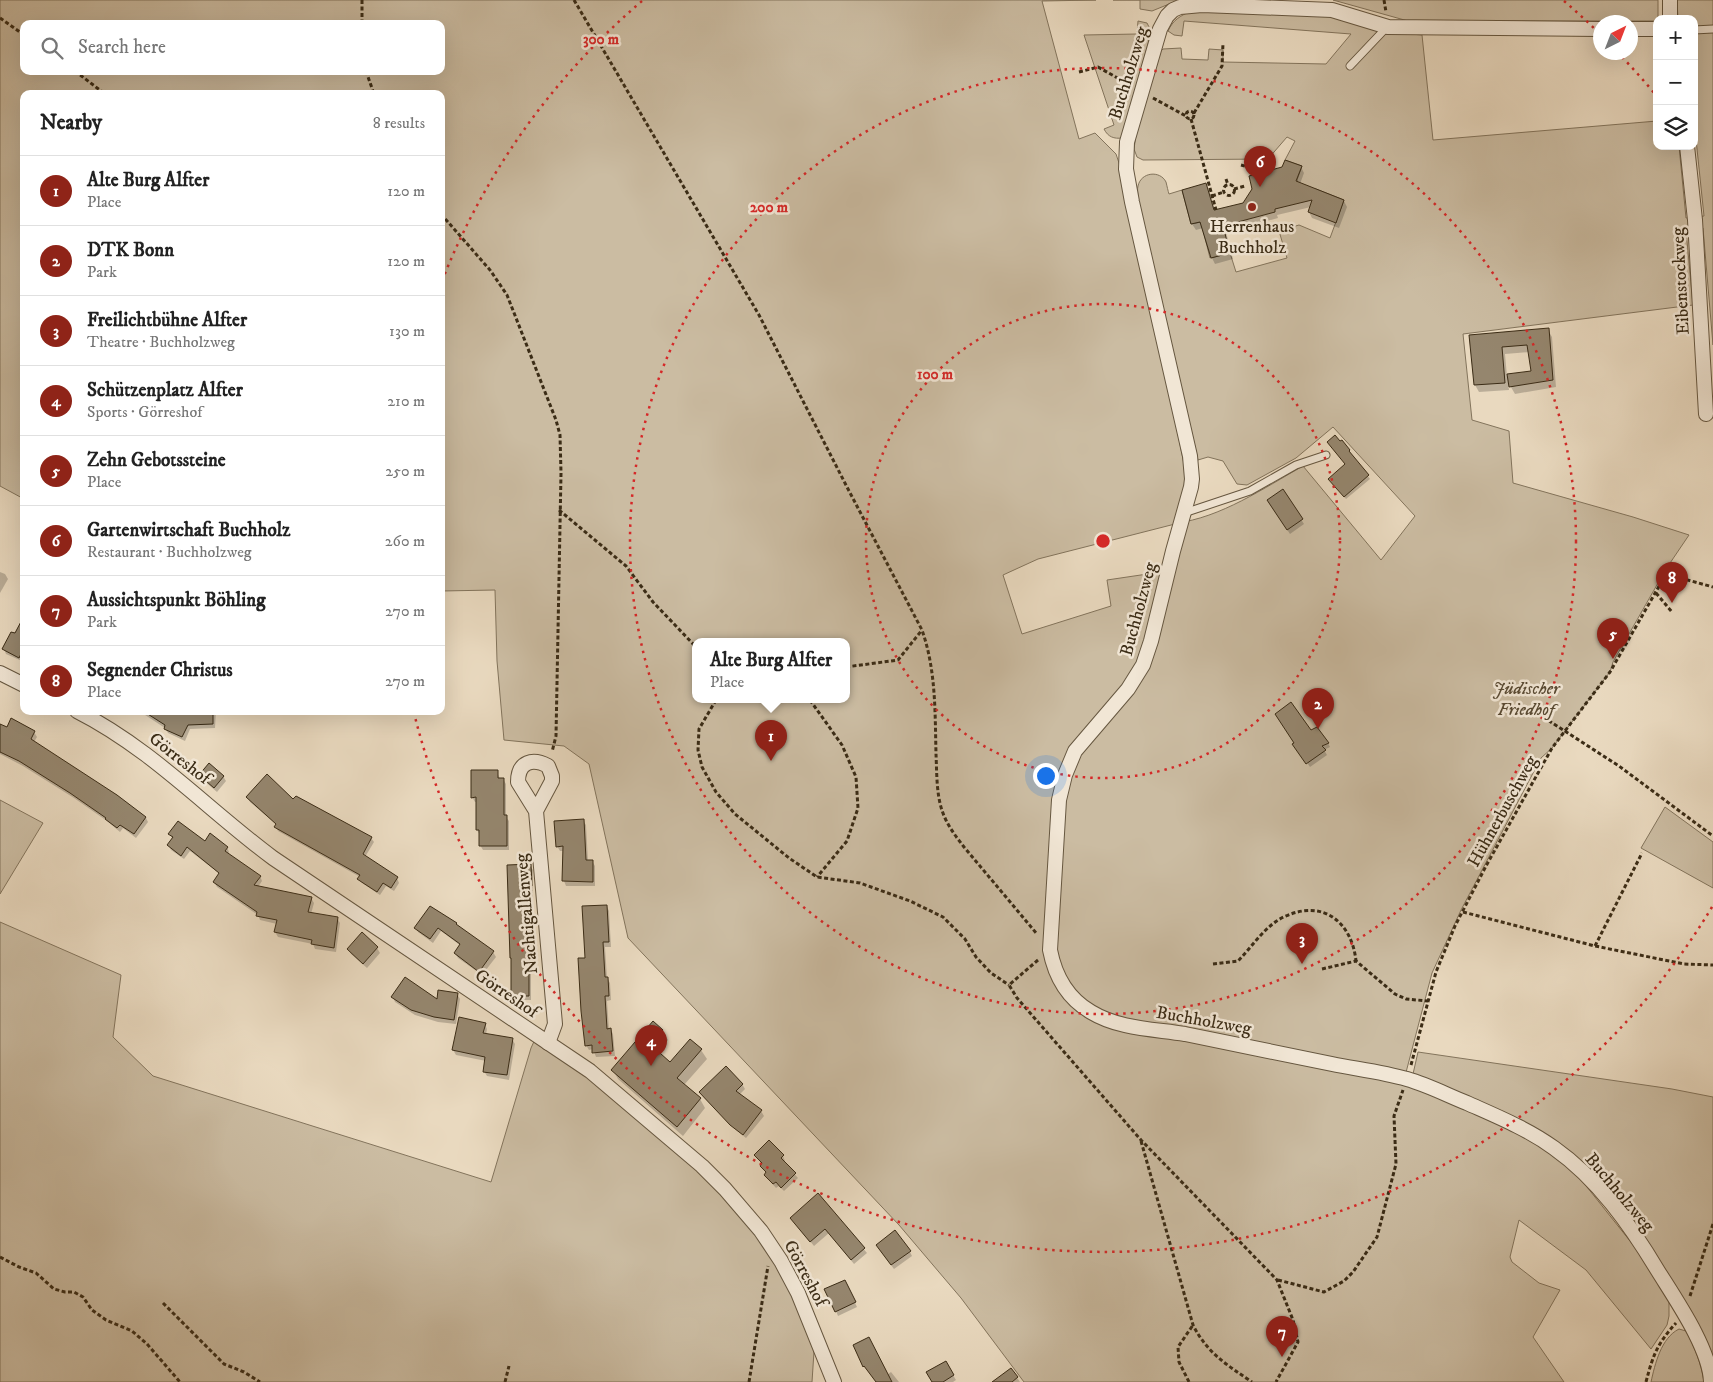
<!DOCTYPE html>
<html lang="en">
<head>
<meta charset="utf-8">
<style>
  body { margin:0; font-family:"IM FELL DW Pica",serif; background:#f2f2f2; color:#222 }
  .controls { position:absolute; right:15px; top:15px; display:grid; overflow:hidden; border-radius:10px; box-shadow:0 5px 20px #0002 }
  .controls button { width:45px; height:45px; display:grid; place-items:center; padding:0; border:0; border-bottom:1px solid #e0e0e0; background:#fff; color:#222; font:25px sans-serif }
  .compass { position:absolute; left:1593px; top:15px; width:45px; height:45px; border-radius:50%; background:#fff; box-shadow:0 5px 20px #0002; rotate:42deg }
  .you { position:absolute; left:1045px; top:775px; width:18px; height:18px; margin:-12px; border:4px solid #fff; border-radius:50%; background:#1a73e8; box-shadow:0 0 0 8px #1a73e833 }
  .badge { display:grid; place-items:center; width:32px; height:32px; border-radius:50%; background:#8f2418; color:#fff; font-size:16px; font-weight:700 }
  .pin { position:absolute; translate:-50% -41px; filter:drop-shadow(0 1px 2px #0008) }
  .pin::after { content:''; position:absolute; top:26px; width:18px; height:15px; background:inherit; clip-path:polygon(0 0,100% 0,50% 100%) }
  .popup { position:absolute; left:692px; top:638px; width:158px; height:65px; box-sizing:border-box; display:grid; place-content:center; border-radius:10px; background:#fff; filter:drop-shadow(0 1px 4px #0005); font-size:16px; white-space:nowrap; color:#767676 }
  .popup b { font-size:19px; color:#222 }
  .popup::after { content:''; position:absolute; left:50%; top:100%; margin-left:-10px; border:10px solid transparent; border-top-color:#fff }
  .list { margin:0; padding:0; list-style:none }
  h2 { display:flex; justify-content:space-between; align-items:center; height:65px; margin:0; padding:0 20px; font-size:21px }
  h2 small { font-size:16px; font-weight:400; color:#767676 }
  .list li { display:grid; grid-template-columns:32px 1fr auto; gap:15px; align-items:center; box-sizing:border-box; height:70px; padding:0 20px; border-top:1px solid #e0e0e0 }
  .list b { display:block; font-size:19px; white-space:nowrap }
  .list p { margin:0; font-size:16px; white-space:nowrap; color:#767676 }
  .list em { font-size:16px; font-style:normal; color:#767676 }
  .icon { flex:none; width:28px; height:28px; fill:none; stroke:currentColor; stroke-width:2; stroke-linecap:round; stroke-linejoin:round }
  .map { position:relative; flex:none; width:1713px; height:1382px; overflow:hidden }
  .search { position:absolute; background:#fff; box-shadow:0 5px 20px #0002; left:20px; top:20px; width:425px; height:55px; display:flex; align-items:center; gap:12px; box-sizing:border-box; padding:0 18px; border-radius:10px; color:#767676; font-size:19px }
  .panel { position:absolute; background:#fff; box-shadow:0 5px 20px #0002; left:20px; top:90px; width:425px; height:625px; border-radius:10px }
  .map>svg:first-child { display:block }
  .green { fill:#cbbca2; stroke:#83745c; fill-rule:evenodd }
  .shadow { fill:#0003; fill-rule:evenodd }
  .building { fill:#95866e; stroke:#3b2c16 }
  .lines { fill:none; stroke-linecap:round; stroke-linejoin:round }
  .lane-casing { stroke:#665740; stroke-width:9 }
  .street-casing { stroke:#665740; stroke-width:16 }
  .path { stroke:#3b2c16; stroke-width:3; stroke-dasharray:4 2.5; stroke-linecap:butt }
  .lane { stroke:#f1e6d5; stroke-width:7 }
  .street { stroke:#f1e6d5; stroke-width:14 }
  .ring { fill:none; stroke:#d62828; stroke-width:2.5; stroke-dasharray:2.5 5 }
  .poi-dot { fill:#8f2418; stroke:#f1e6d5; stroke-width:2 }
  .labels { text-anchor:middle; stroke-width:5; stroke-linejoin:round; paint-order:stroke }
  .street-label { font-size:18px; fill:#3b2c16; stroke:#f1e6d5 }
  .poi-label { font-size:18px; fill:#3b2c16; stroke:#f1e6d5 }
  .park-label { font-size:18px; font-style:italic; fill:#584932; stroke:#f1e6d5 }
  .centre { fill:#d62828; stroke:#f1e6d5; stroke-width:2.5 }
  .ring-label { font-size:15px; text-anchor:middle; font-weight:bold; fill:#d62828; stroke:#f1e6d5; stroke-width:5; stroke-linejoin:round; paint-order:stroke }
</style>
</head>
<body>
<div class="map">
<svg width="1713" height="1382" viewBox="0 0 1713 1382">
  <rect width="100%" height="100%" fill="#e9d9bf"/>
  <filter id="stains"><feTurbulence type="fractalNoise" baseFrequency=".004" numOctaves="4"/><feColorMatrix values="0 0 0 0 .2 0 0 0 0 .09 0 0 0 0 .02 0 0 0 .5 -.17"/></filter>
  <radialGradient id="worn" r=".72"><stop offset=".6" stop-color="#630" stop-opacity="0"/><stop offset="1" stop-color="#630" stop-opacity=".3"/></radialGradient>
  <!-- green -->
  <g class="green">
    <path d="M0 0H1096L1042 1 1079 139 1095 133 1116 154 1121 169 1159 340 1186 474 1184 498 1176 523C1220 518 1264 488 1303 466L1381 560 1415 516 1333 427 1296 458 1247 485 1237 484 1223 461 1208 457 1198 460 1138 198C1138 194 1137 189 1138 186 1141 172 1160 170 1166 182 1167 186 1168 191 1169 194L1182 190 1191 224 1201 222 1210 258 1230 253 1236 272 1287 258 1279 231 1299 225 1330 238 1344 200 1316 189 1299 186 1297 180 1302 166 1285 160 1295 141 1287 137 1268 159 1143 160 1137 157 1134 149 1137 128 1158 54 1163 49 1181 48 1182 59 1208 60 1209 49 1223 50V62L1326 64 1351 34 1184 21 1182 36 1174 35 1168 31C1173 20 1180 16 1191 11L1325 15 1389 32 1422 35 1433 140 1657 121V146H1679L1686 218 1704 216 1694 120V19H1678L1677 0H1713V345L1703 228 1686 230 1693 305 1463 334 1472 420 1509 431 1513 483 1633 517 1689 535 1666 569 1613 662 1610 672 1552 748 1541 758 1461 910 1432 973 1404 1080 1448 1098 1541 1145 1573 1172 1583 1182 1638 1251 1669 1300V1316L1667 1325 1651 1349 1586 1270 1519 1220 1510 1257 1512 1262 1539 1283 1560 1290 1533 1337 1564 1382H1024L961 1298 899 1225 628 938 589 764 564 746 504 740 497 661 495 590 441 591V94H24V499L0 486ZM24 24H441V71H24ZM1175 524 1161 572 1107 580 1111 606 1022 634 1003 575 1038 559ZM696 642H846V700H696Z"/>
    <polygon points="1113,0 1179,0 1152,11 1140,9 1140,0"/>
    <polygon points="1333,0 1658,0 1658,19 1657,21 1408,21"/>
    <path d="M1138 21 1147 23 1150 29V37L1122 138C1114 139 1108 137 1104 129L1114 125 1084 35 1137 34Z"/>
    <polygon points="0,800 43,823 0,894"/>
    <polygon points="1665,807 1713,842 1713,888 1641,848"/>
    <polygon points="0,922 121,975 113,1037 153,1076 491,1182 531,1048 537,1035 621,1097 761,1231 815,1336 812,1382 0,1382"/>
    <polygon points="1418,1052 1672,1089 1713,1097 1713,1363 1690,1309 1632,1222 1589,1170 1413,1074"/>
    <path d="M1679 1329 1686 1331C1695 1348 1701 1363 1704 1382H1651C1655 1364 1661 1338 1679 1329Z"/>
  </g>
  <!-- shadow -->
  <g class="shadow">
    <polygon points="1301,167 1304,173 1300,184 1344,201 1347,207 1339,228 1312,218 1309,212 1311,207 1277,215 1278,218 1226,232 1233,259 1215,264 1212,258 1203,228 1196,230 1192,224 1206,184 1209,190 1215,211 1244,204"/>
    <path d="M1548 330 1552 337 1556 387 1515 394 1508 382 1509 390 1479 392 1475 385 1471 336ZM1530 352 1532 372 1507 376 1505 354Z"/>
    <polygon points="1342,442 1370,479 1346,499 1332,482 1346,465 1340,443"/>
    <polygon points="1283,491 1304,524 1290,534 1271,505"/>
    <polygon points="0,572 5,574 8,579 0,593"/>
    <polygon points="24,630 24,658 22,661 6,654 4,649 16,635"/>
    <polygon points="139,711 216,711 215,728 190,729 185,741 168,733 165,728"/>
    <polygon points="0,725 7,729 34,732 37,737 34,742 117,796 146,818 148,822 136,838 123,828 120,832 107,821 74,798 23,766 0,754"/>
    <polygon points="1311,732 1328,743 1330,747 1324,750 1327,755 1310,767 1297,748"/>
    <polygon points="497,772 500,779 503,779 506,784 506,817 509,821 509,850 483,850 480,845 480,835 477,830 477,802 475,802 472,797"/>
    <polygon points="200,775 223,776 226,781 217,792 203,780"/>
    <polygon points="248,797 293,801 371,838 374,842 365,857 397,878 399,883 394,891 386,886 380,895 362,883 359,879 360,877 278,831 276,827 277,825 250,802"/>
    <polygon points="583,821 586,825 588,861 592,861 595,866 595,886 566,886 564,881 564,851 560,851 557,846"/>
    <polygon points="170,834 227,847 229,852 228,854 260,876 262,881 258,887 311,898 314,903 311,914 337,918 340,923 336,952 315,949 313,944 278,937 275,932 277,924 260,920 258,915 217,887 214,882 220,874 190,851 184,859 171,850 169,846 172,838"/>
    <polygon points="530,866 533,870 532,937 536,942 536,962 531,962 531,1000 515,1000 512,995 512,961 511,958"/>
    <polygon points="430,907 456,924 458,927 493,952 496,957 482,975 458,958 455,953 461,946 441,931 433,943 418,932 416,928"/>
    <polygon points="607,907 609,911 611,947 605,947 607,978 610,983 611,1000 607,1001 609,1030 611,1030 613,1034 615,1056 596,1057 593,1049 589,1050 586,1045 586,959"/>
    <polygon points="362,934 377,948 380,953 367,968 351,954 348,949"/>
    <polygon points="457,994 460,999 456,1024 438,1022 415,1015 395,1002 393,997 438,1001"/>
    <polygon points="653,1023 662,1031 668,1040 657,1052 671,1064 691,1041 701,1050 707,1059 684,1085 700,1099 705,1108 683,1136 618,1079 613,1070"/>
    <polygon points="485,1024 487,1029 486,1035 512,1039 515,1044 509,1080 487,1076 484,1071 486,1061 456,1055 453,1050"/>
    <polygon points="742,1084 745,1089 739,1095 761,1111 764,1116 746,1138 735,1129 701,1092"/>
    <polygon points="756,1155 783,1156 785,1161 784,1162 798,1178 784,1191 779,1186 776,1188 768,1179 765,1175 767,1173 762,1166 763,1165"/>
    <polygon points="818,1195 867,1253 854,1264 829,1233 814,1246 795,1223"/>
    <polygon points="880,1250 910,1252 912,1256 894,1269"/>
    <polygon points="847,1286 857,1307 838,1316 836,1311"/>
    <polygon points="945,1362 956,1380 953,1382 934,1382"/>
    <polygon points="864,1366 887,1375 891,1372 899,1382 877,1382"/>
    <polygon points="1011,1369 1020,1382 994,1382"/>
  </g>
  <!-- building -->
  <g class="building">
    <polygon points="1285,160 1302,166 1296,181 1344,200 1336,223 1308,212 1312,200 1275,209 1275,212 1223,226 1230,253 1211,258 1200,222 1191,224 1182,190 1206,183 1214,210 1243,203 1252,189 1249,176 1282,167"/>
    <polygon points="1549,328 1553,380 1509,387 1507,374 1531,371 1527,345 1502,347 1505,383 1474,385 1469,335"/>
    <polygon points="1335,435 1340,441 1342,440 1350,450 1349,451 1369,475 1344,497 1328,479 1345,464 1327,442"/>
    <polygon points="1283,489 1303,519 1287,530 1267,500"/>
    <polygon points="24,616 24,648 19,658 2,649 11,632 15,633"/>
    <polygon points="1291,702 1311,730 1317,727 1329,743 1322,746 1326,750 1306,764 1292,744 1294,743 1275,714"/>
    <polygon points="143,711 213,711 213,724 188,725 182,737 164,729 165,725"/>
    <polygon points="11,718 35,731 31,739 117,795 146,817 134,834 120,825 117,828 105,819 106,818 70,793 19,761 0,752 0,724 7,727"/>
    <polygon points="209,763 224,776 214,788 199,775"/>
    <polygon points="471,770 498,770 498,778 504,778 504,815 507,815 507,846 479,846 479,830 476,830 476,797 471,798"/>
    <polygon points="267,774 293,799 296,796 372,837 363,854 398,877 391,888 383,883 377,892 357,879 360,875 274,827 276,824 246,797"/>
    <polygon points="584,819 586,860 593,860 593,882 562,881 563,846 556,847 554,821"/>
    <polygon points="178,821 205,841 210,833 228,847 225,851 261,876 254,885 312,897 308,912 338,917 334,948 311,944 312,940 274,932 277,920 256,916 257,912 213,882 219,873 187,847 181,856 167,845 173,837 168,834"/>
    <polygon points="531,864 532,886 530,886 530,936 534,936 534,958 529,958 529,996 511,996 511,958 510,958 507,865"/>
    <polygon points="607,905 609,942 603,942 605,977 608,977 609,996 605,996 607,1029 611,1028 613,1051 592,1053 592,1045 585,1046 581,1011 578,958 585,958 582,906"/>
    <polygon points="430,906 457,923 456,924 494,951 479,972 454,953 460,944 438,928 430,939 414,928"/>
    <polygon points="362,932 378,947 363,964 347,949"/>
    <polygon points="405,977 437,999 438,990 458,993 454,1020 434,1017 411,1010 391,997"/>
    <polygon points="459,1017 486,1023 483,1033 513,1038 507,1075 483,1072 485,1057 452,1050"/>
    <polygon points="653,1021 663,1030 651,1045 670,1062 690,1039 702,1049 677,1078 701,1098 677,1127 611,1070"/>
    <polygon points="726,1066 743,1084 736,1091 762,1110 743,1135 730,1125 699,1092"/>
    <polygon points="769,1140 784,1155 781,1158 796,1173 781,1188 776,1182 773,1184 764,1175 766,1172 760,1166 762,1163 754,1155"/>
    <polygon points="818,1193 865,1248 851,1260 825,1229 810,1242 790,1218"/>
    <polygon points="895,1230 911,1251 891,1265 876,1245"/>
    <polygon points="845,1280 856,1302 835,1312 824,1289"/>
    <polygon points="869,1337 892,1382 876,1382 864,1366 863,1367 853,1345"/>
    <polygon points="946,1361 954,1375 943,1382 932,1382 926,1372"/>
    <polygon points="1011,1368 1018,1377 1012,1382 992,1382"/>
  </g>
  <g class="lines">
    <!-- lane casing -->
    <g class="lane-casing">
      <g id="lane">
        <polyline points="1694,30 1713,29"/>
        <polyline points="1350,66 1387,27"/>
        <polyline points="1184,513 1250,491 1296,465 1326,455"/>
      </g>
    </g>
    <!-- street casing -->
    <g class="street-casing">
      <g id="street">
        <polyline points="1670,0 1670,19"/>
        <path d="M1600 29 1388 27 1332 10 1202 5 1180 7 1173 10 1167 16 1160 29 1127 142 1126 169 1132 202 1190 456 1192 479 1191 487 1173 551 1151 641 1143 665 1128 689 1075 751 1065 775 1059 800 1050 950C1055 976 1067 998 1091 1012 1119 1029 1154 1029 1185 1034 1234 1044 1283 1054 1332 1064 1357 1069 1383 1072 1407 1079 1428 1085 1447 1095 1467 1103 1496 1116 1528 1129 1554 1148 1598 1179 1631 1226 1658 1271 1676 1300 1710 1349 1711 1382"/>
        <polyline points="1630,29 1657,29"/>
        <polyline points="1687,146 1695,220 1706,414"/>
        <polyline points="0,673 24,685"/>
        <path d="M77 711C152 749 207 809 273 858L590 1071 702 1166 725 1189 761 1231 781 1261 798 1293 834 1382"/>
        <path d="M536 811 518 782C518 761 533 758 548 766L552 776V781L536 811 555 1024 548 1043"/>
      </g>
    </g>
    <!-- path -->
    <g class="path">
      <polyline points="362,0 362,24"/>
      <path d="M574 0 759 315 848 489 922 630C936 670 935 712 936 754 937 775 936 799 945 818 950 829 957 838 964 847L1037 934"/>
      <polyline points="1384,0 1386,12"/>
      <polyline points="0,18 24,35"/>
      <polyline points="75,71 105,94"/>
      <polyline points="366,71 374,94"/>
      <polyline points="1079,72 1098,67 1130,85"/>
      <polyline points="1153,98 1186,116"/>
      <circle cx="1190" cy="115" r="4"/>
      <polyline points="1194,113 1222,66 1223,43"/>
      <polyline points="1191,119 1216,210"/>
      <polyline points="1241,165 1248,167 1250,172 1258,170 1260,167 1267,167 1271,163"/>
      <polyline points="1226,179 1228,185"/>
      <circle cx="1229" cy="190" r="5.5"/>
      <polyline points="1234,189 1245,186"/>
      <polyline points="1212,196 1224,192"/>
      <polyline points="441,214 490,270 507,295 556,420 560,435 561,473 556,736 552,752"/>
      <polyline points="559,510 626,566 653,602 696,647"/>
      <polyline points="1656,593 1672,612"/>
      <polyline points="846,667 898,660 922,630"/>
      <polyline points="716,700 699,729 698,750 702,767 716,792 735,814 789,858 817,877 860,883 910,901 943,917 965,939 976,957 991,973 1009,985"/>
      <polyline points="810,700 842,745 856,777 858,808 847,841 817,877"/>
      <polyline points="1543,717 1619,766 1713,836"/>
      <polyline points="1463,912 1595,946 1684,964 1713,965"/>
      <polyline points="1595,946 1642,853"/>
      <polyline points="1038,960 1009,985 1017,998 1141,1140 1277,1280 1293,1320 1298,1342 1276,1382"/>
      <path d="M1213 964 1238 961C1253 946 1266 924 1286 916 1324 899 1352 923 1356 961"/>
      <polyline points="1322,969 1356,961 1395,994 1406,999 1428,1001"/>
      <polyline points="1411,1065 1436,972 1455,926 1486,866 1552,748 1610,672 1666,574 1713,587"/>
      <path d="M1141 1141 1193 1325C1207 1353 1227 1365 1252 1382"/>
      <polyline points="0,1257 19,1267 36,1273 54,1289 65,1292 74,1292 83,1297 92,1310 106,1320 132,1331 147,1344 180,1382"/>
      <polyline points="1278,1280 1324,1292 1344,1281 1353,1272 1377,1237 1396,1164 1394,1116 1403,1090"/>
      <polyline points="1690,1296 1713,1224"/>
      <polyline points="163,1303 224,1364 244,1372 260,1382"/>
      <polyline points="505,1382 509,1366"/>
      <polyline points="749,1382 768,1266"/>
      <polyline points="1189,1382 1179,1362 1178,1347 1193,1325"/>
      <path d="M1646 1382C1653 1355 1657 1344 1676 1323"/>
    </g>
    <!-- lane -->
    <use href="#lane" class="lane"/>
    <!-- street -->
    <use href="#street" class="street"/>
  </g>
  <!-- distance rings -->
  <g class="ring">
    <circle cx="1103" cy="541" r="237"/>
    <circle cx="1103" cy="541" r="473"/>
    <path d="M1712 907A710 710 0 0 1 414 713M442 281A710 710 0 0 1 642 1M1564 1A710 710 0 0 1 1596 30M1622 57A710 710 0 0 1 1655 94"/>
  </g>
  <!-- markers -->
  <circle class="poi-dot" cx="1252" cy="207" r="5"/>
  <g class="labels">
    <!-- street labels -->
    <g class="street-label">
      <text transform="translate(1128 73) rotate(-73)" y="6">Buchholzweg</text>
      <text transform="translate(1680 281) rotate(-93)" y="6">Eibenstockweg</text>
      <text transform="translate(1138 609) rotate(-75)" y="6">Buchholzweg</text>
      <text transform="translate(180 758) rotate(38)" y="6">Görreshof</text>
      <text transform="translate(1502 811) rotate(-61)" y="6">Hühnerbuschweg</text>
      <text transform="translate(526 914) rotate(-95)" y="6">Nachtigallenweg</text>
      <text transform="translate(507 993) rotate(34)" y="6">Görreshof</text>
      <text transform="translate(1204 1020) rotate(10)" y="6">Buchholzweg</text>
      <text transform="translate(1620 1192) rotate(50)" y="6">Buchholzweg</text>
      <text transform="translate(806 1273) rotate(62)" y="6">Görreshof</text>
    </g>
    <!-- poi labels -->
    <g class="poi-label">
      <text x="1252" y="232">Herrenhaus<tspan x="1252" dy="21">Buchholz</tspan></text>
    </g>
    <!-- park labels -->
    <g class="park-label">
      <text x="1526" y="694">Jüdischer<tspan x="1526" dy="21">Friedhof</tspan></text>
    </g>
  </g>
  <circle cx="1103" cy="541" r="8" class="centre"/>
  <g class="ring-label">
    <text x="601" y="44">300 m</text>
    <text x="769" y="212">200 m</text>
    <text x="935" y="379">100 m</text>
  </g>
  <rect width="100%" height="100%" filter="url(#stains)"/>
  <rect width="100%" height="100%" fill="url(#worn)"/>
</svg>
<div class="controls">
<button>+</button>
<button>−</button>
<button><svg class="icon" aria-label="layers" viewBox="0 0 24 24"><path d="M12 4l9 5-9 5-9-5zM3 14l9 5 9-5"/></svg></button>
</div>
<svg class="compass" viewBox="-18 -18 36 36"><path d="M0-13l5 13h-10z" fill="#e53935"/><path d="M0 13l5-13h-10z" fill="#767676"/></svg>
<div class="you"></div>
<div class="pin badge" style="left:771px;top:761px">1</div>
<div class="popup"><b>Alte Burg Alfter</b>Place</div>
<div class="pin badge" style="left:1318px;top:729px">2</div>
<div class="pin badge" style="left:1302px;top:964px">3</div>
<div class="pin badge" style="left:651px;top:1066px">4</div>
<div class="pin badge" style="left:1613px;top:659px">5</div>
<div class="pin badge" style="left:1260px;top:187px">6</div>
<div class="pin badge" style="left:1282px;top:1357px">7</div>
<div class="pin badge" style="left:1672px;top:603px">8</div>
<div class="search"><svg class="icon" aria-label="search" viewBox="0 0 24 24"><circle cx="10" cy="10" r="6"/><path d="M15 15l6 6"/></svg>Search here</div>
<section class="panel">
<h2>Nearby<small>8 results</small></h2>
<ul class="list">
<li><span class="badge">1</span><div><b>Alte Burg Alfter</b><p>Place</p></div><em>120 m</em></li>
<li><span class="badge">2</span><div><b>DTK Bonn</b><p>Park</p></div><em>120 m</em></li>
<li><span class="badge">3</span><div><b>Freilichtbühne Alfter</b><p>Theatre · Buchholzweg</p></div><em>130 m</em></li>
<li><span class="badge">4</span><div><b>Schützenplatz Alfter</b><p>Sports · Görreshof</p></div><em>210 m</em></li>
<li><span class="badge">5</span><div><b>Zehn Gebotssteine</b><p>Place</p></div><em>250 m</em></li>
<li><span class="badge">6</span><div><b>Gartenwirtschaft Buchholz</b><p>Restaurant · Buchholzweg</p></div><em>260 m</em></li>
<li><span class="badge">7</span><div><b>Aussichtspunkt Böhling</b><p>Park</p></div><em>270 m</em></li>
<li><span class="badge">8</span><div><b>Segnender Christus</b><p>Place</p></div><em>270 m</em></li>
</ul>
</section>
</div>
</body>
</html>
